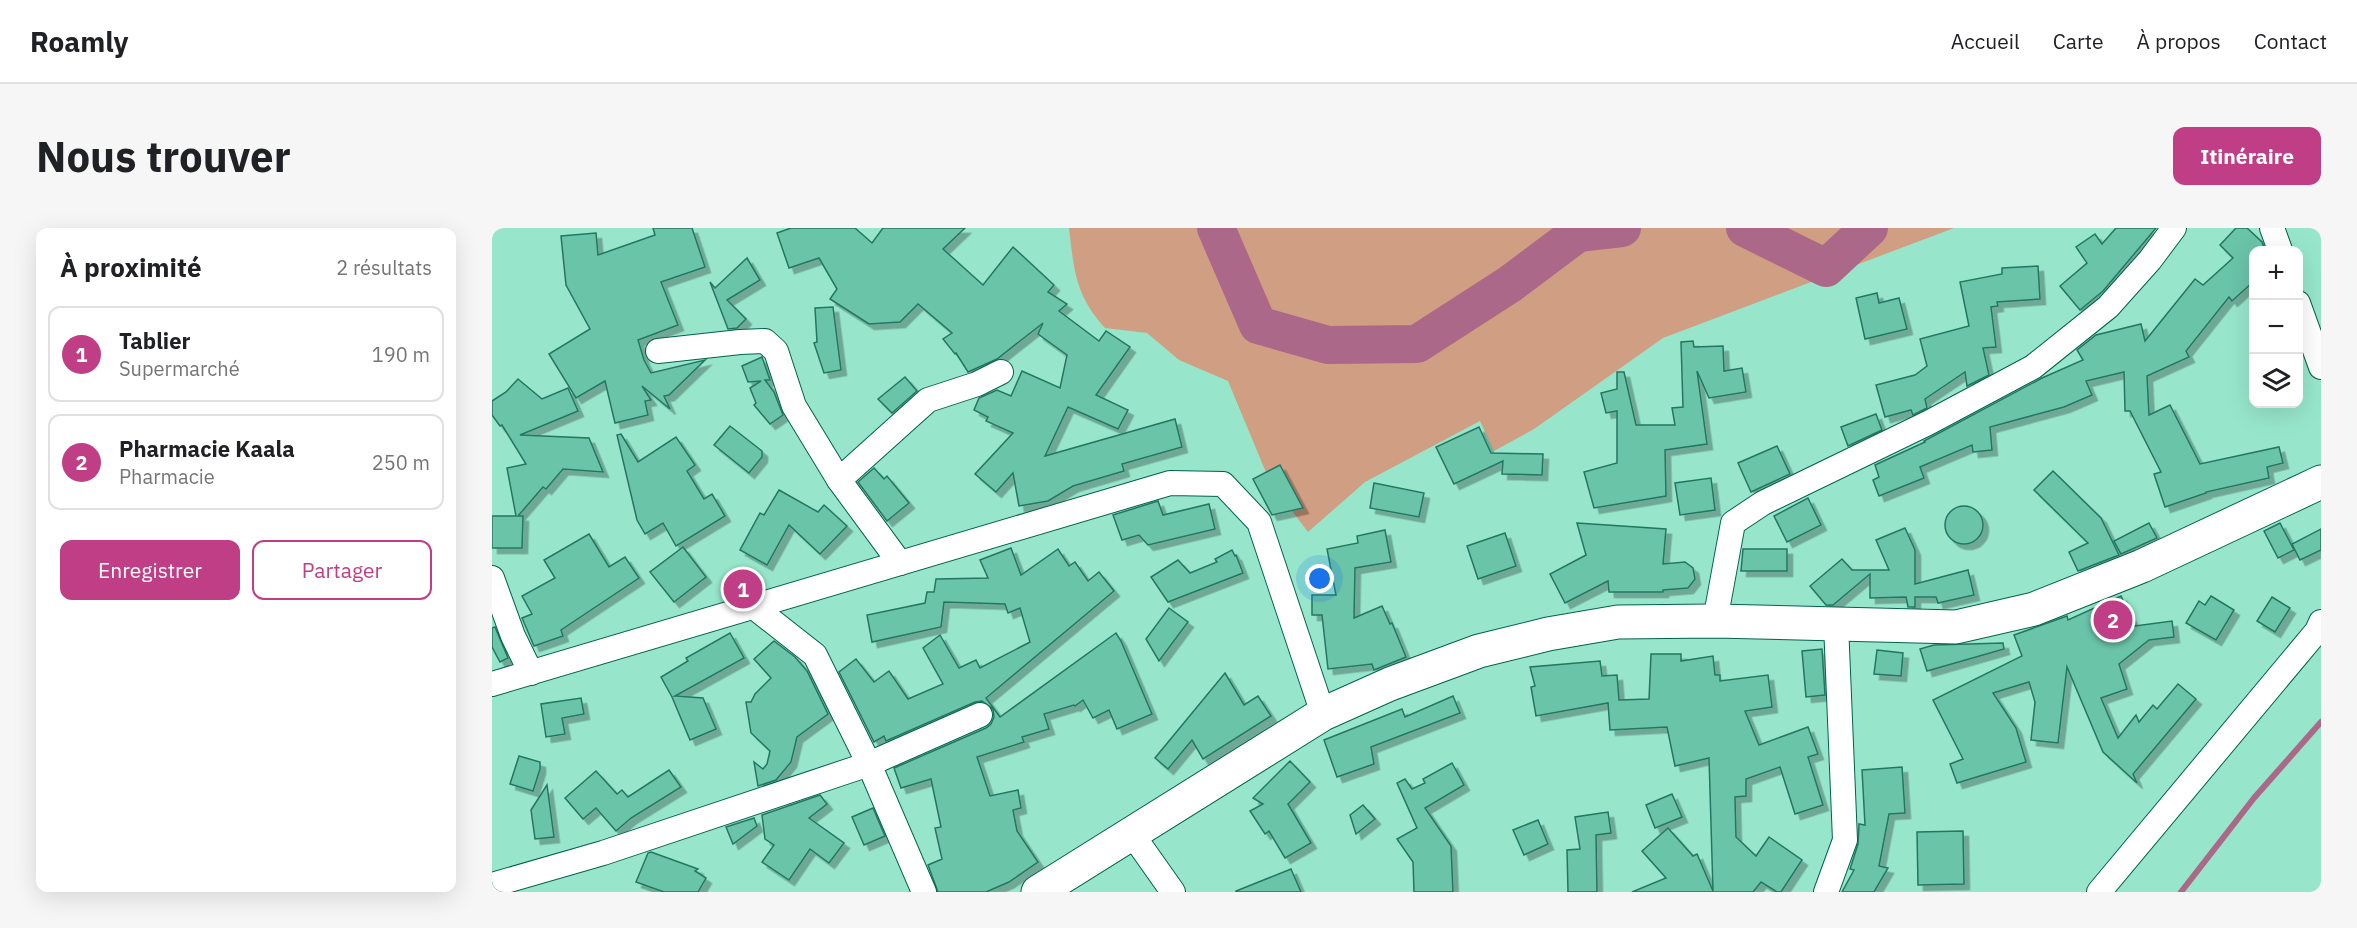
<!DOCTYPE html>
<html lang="fr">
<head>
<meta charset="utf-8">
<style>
  body { margin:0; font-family:"IBM Plex Sans",sans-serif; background:#f6f6f6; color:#202124 }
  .controls { position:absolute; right:18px; top:18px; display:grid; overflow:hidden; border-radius:12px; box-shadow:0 6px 24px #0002 }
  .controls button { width:54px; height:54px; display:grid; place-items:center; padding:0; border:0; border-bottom:2px solid #e0e0e0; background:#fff; color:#202124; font:30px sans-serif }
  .you { position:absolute; left:828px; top:351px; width:21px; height:21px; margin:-15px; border:4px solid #fff; border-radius:50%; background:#1a73e8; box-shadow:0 0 0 9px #1a73e833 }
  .badge { display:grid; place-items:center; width:39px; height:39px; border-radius:50%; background:#c03e85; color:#fff; font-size:20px; font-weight:700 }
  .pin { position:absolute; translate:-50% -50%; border:3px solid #fff; box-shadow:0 2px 6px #0006 }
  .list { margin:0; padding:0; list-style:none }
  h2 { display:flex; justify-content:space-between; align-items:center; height:78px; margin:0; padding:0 24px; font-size:26px }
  h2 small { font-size:20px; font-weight:400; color:#757577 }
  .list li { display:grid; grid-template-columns:39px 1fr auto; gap:18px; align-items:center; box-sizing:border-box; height:96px; margin:0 12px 12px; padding:0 12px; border:2px solid #e0e0e0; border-radius:12px }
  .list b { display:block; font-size:22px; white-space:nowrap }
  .list p { margin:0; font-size:20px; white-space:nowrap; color:#757577 }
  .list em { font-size:20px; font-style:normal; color:#757577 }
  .actions { display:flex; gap:12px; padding:18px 24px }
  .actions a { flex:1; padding:14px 0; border:2px solid #c03e85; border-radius:12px; text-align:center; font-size:21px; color:#c03e85 }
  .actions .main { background:#c03e85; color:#fff }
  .icon { flex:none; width:33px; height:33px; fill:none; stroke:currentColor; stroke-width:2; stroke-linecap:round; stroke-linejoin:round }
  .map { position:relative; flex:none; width:1829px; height:664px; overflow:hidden; border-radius:12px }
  header { display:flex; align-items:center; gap:36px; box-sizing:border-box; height:84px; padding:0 30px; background:#fff; border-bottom:2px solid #e0e0e0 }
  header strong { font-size:28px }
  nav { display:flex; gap:33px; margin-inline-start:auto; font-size:21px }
  .intro { display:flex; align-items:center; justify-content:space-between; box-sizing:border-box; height:144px; padding:0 36px }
  h1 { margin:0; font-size:42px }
  .button { padding:15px 27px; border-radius:12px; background:#c03e85; color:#fff; font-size:21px; font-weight:700 }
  main { display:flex; gap:36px; padding:0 36px }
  aside { flex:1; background:#fff; border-radius:12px; box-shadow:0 6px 24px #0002 }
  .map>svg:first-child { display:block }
  .green { fill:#d09e82 }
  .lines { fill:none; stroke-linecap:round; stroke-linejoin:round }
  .stream { stroke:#ac6888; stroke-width:6 }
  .river { stroke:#ac6888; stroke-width:38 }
  .building { fill:#6bc4a8; stroke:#247760; stroke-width:1.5; filter:url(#shadow) }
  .minor-casing { stroke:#00624c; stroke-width:26 }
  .trunk-casing { stroke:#00624c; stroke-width:35 }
  .minor { stroke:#fff; stroke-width:24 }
  .trunk { stroke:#fff; stroke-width:33 }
</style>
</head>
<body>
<header>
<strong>Roamly</strong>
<nav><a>Accueil</a><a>Carte</a><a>À propos</a><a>Contact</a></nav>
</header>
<div class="intro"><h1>Nous trouver</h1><a class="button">Itinéraire</a></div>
<main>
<aside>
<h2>À proximité<small>2 résultats</small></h2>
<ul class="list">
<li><span class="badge">1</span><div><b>Tablier</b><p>Supermarché</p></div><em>190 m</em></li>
<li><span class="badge">2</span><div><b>Pharmacie Kaala</b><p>Pharmacie</p></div><em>250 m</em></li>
</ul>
<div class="actions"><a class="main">Enregistrer</a><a>Partager</a></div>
</aside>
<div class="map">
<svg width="1829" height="664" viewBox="0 0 1829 664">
  <defs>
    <filter id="shadow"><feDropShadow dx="5.5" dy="5.5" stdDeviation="0" flood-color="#0004"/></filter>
  </defs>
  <rect width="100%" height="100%" fill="#97e6cb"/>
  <!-- green -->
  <path class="green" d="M577 0H1462L1171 110 1042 201 1002 223 988 193 873 254 816 304 778 254 736 153 687 132 655 105 613 100C583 67 582 42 577 0Z"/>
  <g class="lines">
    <!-- stream -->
    <polyline class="stream" points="1689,664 1762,570 1829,494"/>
    <!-- river -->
    <g class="river">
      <polyline points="724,0 766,97 836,117 925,116 1018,56 1086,5 1130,0"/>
      <polyline points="1253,0 1334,40 1377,0"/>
    </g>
  </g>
  <!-- building -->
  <g class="building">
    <polygon points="161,0 200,0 213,39 169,54 186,97 146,112 152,132 159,145 213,132 177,167 172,168 178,181 150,158 159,172 153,173 156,187 123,195 113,153 84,170 57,126 98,101 74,57 69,8 104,5 106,27 163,7"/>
    <polygon points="299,0 363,0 380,15 391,0 473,0 451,21 491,57 521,19 562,57 556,64 575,76 567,83 607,113 614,103 638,119 604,167 636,182 626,201 576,179 553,228 683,191 690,219 630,236 632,243 581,258 556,273 527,278 521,245 504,264 483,246 521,205 494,193 496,189 482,182 487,170 505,162 519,168 530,143 568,160 575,127 546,106 551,95 505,131 476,144 464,125 463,126 451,111 460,105 426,76 408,94 377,96 338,71 345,61 327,30 297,40 285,5"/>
    <polygon points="1624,0 1664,0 1611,63 1588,82 1568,58 1595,35 1584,19 1603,6 1610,16"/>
    <polygon points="1744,0 1755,0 1770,14 1773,22 1761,22 1761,54 1740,73 1737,69 1694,123 1697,129 1655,148 1657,187 1678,177 1708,236 1787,219 1791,235 1775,239 1777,250 1714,264 1714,265 1673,279 1662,246 1669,244 1638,183 1633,183 1632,144 1594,153 1600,167 1572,179 1498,199 1500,222 1481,224 1480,217 1428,239 1432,250 1387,268 1381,252 1387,249 1383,237 1433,214 1432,213 1550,150 1591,132 1585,122 1604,107 1649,96 1653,113 1703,51 1711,57 1741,30 1728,17"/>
    <polygon points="255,30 268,52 235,72 254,91 245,100 236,101 218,54 223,60"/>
    <polygon points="1546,38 1548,71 1505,74 1506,78 1499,79 1504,119 1491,120 1497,147 1475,158 1473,144 1433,171 1435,180 1421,187 1419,182 1393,189 1384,157 1423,147 1435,138 1428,111 1477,98 1468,54 1510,46 1510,40"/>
    <polygon points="1385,65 1387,75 1407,70 1415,101 1373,111 1364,70"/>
    <polygon points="341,79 349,142 332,145 322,115 325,114 323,80"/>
    <polygon points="1201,113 1202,119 1231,118 1232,143 1250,140 1254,164 1217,170 1205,143 1215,216 1173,222 1174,268 1102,280 1092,244 1125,235 1125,183 1114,185 1109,165 1125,161 1125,144 1132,144 1144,197 1183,197 1180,180 1191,179 1189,114"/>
    <polygon points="270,129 278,152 273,152 282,164 291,187 278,196 262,177 264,175 258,160 269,153 256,154 250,138"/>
    <polygon points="413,149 425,163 400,185 386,171"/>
    <polygon points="26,151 50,171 76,160 86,183 28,207 97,210 111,244 71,241 54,261 51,259 26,288 31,288 30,320 0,320 0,288 24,288 15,240 34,236 10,197 8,198 0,187 0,173 14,164"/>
    <polygon points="1384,186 1390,202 1356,218 1349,199"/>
    <polygon points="238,198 270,223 270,229 257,245 222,217"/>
    <polygon points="987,199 999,225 1051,226 1050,247 1010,246 1011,233 962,256 944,219"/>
    <polygon points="129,206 146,234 184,209 203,237 195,243 212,271 220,266 233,288 184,318 171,295 153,306 145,292 125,207"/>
    <polygon points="1285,218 1298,246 1259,264 1246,235"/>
    <polygon points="788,237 811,280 780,287 761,251"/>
    <polygon points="382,240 392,251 395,248 417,275 395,293 366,254"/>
    <polygon points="1561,243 1609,290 1627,327 1586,343 1577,324 1596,315 1542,262"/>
    <polygon points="1219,250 1223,282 1188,287 1183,255"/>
    <polygon points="882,255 932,265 927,289 878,280"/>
    <polygon points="287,262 326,284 332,277 355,298 328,326 297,297 275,337 248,322 268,285 272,287"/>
    <polygon points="1316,270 1329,297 1295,314 1282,288"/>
    <polygon points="666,273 671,287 717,276 723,301 656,317 647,307 630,312 621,287"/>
    <circle cx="1472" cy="297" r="19"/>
    <polygon points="1085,295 1174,301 1171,336 1193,334 1201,340 1203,351 1196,360 1171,362 1171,364 1117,364 1116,353 1073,375 1058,346 1094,327"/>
    <polygon points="1657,295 1665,310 1629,326 1622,313"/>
    <polygon points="1788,295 1802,322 1786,330 1772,303"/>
    <polygon points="1413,300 1423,322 1423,356 1476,342 1482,367 1446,375 1444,369 1423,369 1423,379 1416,379 1414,369 1378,370 1378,346 1341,377 1334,377 1318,358 1350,331 1360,342 1397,342 1384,312"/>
    <polygon points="1829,301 1829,322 1808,332 1800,316"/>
    <polygon points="893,302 899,334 863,340 862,390 890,378 898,396 900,395 914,429 882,442 880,436 836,441 830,387 820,387 820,367 844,367 835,321 866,315 865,308"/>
    <polygon points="1013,305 1024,338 986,351 975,318"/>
    <polygon points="97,306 117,339 133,329 147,350 69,402 71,408 42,418 30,390 40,386 30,368 63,350 52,332"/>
    <polygon points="191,319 214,349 182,374 158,344"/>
    <polygon points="519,320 529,347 566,321 577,338 583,334 596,353 607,344 622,363 494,470 508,489 624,405 629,413 660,486 625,501 617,482 601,490 591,472 583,478 582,477 552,486 557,501 530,509 532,514 485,529 498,568 526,562 529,580 521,582 525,603 546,634 517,654 494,664 446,664 436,637 450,631 443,600 449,599 439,551 409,560 402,540 494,500 499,496 502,489 501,481 490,473 483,474 394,513 392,508 382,514 347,444 364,431 382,454 397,443 416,471 451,456 431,420 448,407 467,440 484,432 488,440 538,414 528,380 516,385 513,376 452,374 449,399 380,414 375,387 433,375 435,364 442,364 444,351 496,350 488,332"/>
    <polygon points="1251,321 1295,321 1295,343 1249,343"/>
    <polygon points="740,322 743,328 744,327 751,345 676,374 659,349 686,332 698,345 725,334 723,331"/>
    <polygon points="1629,368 1643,398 1680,393 1682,409 1657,412 1627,436 1635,461 1609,470 1626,510 1644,487 1647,494 1661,477 1665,481 1686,456 1704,471 1641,546 1645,555 1611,524 1575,439 1566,515 1539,512 1543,474 1537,454 1501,465 1524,500 1534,534 1465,555 1458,536 1471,531 1441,472 1530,428 1522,407 1575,388 1576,392"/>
    <polygon points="1719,368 1742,382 1724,412 1694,395 1707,373 1713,377"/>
    <polygon points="1780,369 1798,380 1783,404 1765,393"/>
    <polygon points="677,380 696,394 667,433 654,411"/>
    <polygon points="3,399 16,430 8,434 0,419 0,400"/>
    <polygon points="238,405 252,430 183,468 211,470 224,501 198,512 180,469 169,449 196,433 194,430"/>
    <polygon points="282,413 303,429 315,443 336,486 305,509 299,534 284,552 266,558 262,534 271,541 275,536 278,523 259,505 254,474 259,474 263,466 279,450 262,431"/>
    <polygon points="1511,415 1512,421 1435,443 1428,421 1442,417"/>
    <polygon points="1330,421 1333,467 1314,469 1310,423"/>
    <polygon points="1385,422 1411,425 1409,448 1382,446"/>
    <polygon points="1159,426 1189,426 1189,433 1221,428 1223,447 1228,447 1228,453 1276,447 1280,479 1253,483 1267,517 1316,499 1326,526 1316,529 1331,577 1303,586 1288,539 1254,551 1254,568 1243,569 1244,609 1264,628 1277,609 1310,632 1289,664 1285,664 1269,654 1261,664 1140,664 1174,650 1150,623 1176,600 1201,628 1205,626 1221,663 1217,530 1183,538 1175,499 1118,502 1116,475 1044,488 1039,459 1043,458 1038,439 1108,433 1110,448 1125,447 1127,472 1157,471"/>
    <polygon points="733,445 752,477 766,468 779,488 711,531 700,512 676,541 663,530"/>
    <polygon points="961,468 968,485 879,519 882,536 845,549 832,512 910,481 913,489"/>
    <polygon points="89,470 92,486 70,490 73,506 54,509 49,476"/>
    <polygon points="27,528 48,534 48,541 41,563 18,556"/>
    <polygon points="798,533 818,554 796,576 819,615 793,630 777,603 773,606 758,583 771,576 761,570"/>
    <polygon points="960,535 972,557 933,580 959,618 961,664 922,664 921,634 905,611 925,600 905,555 913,551 920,561 933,555 931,551"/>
    <polygon points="1410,539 1413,585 1397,586 1387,638 1396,640 1382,664 1350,664 1362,642 1358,641 1366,616 1367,596 1373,597 1370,542"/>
    <polygon points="177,542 189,559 139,590 124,603 104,580 91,591 73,570 104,543 125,566 130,562 136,569"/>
    <polygon points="55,557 62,609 43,611 39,582"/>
    <polygon points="1180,566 1190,589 1163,600 1154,577"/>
    <polygon points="328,567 335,576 317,590 352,615 337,635 318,621 297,652 270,634 282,617 273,611 270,587"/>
    <polygon points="871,577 883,591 864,606 858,587"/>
    <polygon points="381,580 393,608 372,617 360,589"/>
    <polygon points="1116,584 1119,605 1104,607 1105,664 1076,664 1075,622 1088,621 1083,589"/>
    <polygon points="262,590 265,598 241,616 234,599"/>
    <polygon points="1046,592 1056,616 1032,627 1021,602"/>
    <polygon points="1471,603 1472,656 1426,657 1425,604"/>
    <polygon points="159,624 206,641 203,643 214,650 206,664 172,664 144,654 156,625"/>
    <polygon points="799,641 809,664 744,664 744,663"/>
  </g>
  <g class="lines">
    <!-- minor casing -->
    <g class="minor-casing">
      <g id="minor">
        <polyline points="1780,0 1788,22"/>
        <polyline points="1806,75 1829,139"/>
        <polyline points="166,123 248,114 273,113 284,123 302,178 347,252 408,335"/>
        <polyline points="347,252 436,172 485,156 509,144"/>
        <polyline points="0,350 21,408 39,445"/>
        <polyline points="262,379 323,427 377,536 432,664"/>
        <polyline points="1223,393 1241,295 1271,275 1436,195 1541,139 1616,79 1658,32 1682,0"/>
        <polyline points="0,456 678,255 731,256 767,294 831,486"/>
        <polyline points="640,606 681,664"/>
        <polyline points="0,657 111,625 377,536 488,487"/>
        <polyline points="1334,664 1353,612 1344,396"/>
        <polyline points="1607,664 1825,403 1829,394"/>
      </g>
    </g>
    <!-- trunk casing -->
    <g class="trunk-casing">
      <polyline id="trunk" points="546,664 831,486 898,456 987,423 1056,406 1126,394 1223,393 1464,399 1542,381 1650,338 1829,254"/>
    </g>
    <!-- minor -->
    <use href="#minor" class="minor"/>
    <!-- trunk -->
    <use href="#trunk" class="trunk"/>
  </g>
</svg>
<div class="controls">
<button>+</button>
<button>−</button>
<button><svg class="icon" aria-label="layers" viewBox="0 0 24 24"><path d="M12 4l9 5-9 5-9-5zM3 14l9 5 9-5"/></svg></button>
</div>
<div class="you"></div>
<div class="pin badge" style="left:251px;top:361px">1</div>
<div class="pin badge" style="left:1621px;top:392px">2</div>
</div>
</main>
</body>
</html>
